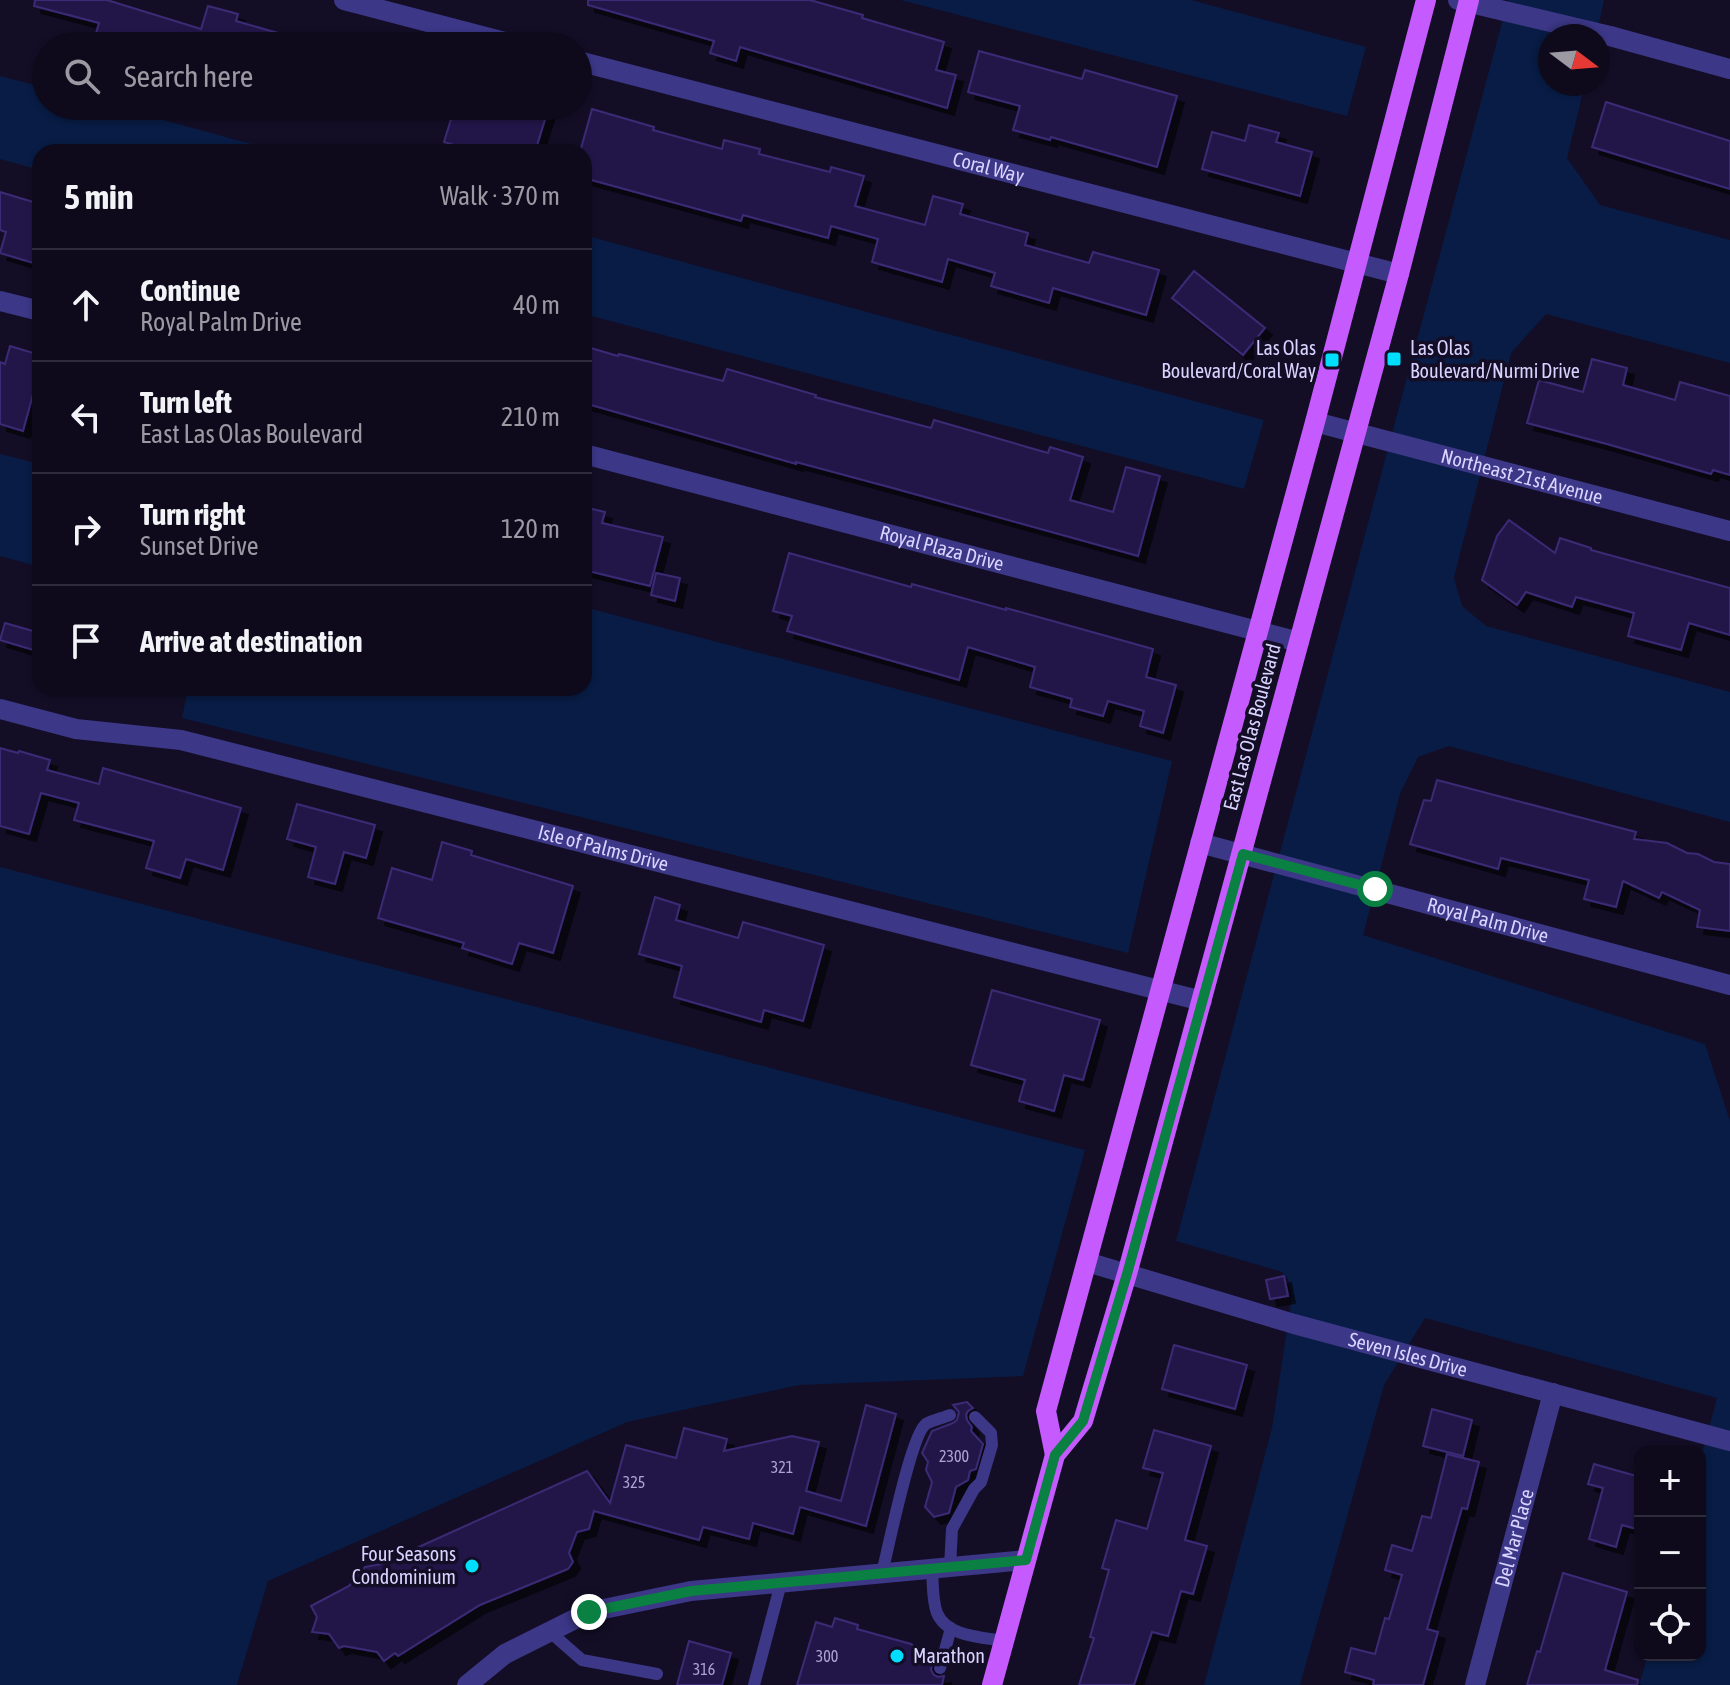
<!DOCTYPE html>
<html lang="en">
<head>
<meta charset="utf-8">
<style>
  body { margin:0; font-family:"Asap Condensed",sans-serif; background:#171325; color:#f1f3f6 }
  .controls { position:absolute; right:24px; bottom:24px; display:grid; overflow:hidden; border-radius:16px; box-shadow:0 2px 6px #0004 }
  .controls button { width:72px; height:72px; display:grid; place-items:center; padding:0; border:0; border-bottom:2px solid #2e2b3b; background:#0e0a1c; color:#f1f3f6; font:40px sans-serif }
  .compass { position:absolute; left:1538px; top:24px; width:72px; height:72px; border-radius:50%; background:#0e0a1c; box-shadow:0 2px 6px #0004; rotate:106deg }
  .stop { position:absolute; width:24px; height:24px; margin:-18px; border:6px solid #0b8043; border-radius:50%; background:#fff }
  .stop.end { background:#0b8043; border-color:#fff; box-shadow:0 2px 8px #0008 }
  .list { margin:0; padding:0; list-style:none }
  h2 { display:flex; justify-content:space-between; align-items:center; height:104px; margin:0; padding:0 32px; font-size:34px }
  h2 small { font-size:26px; font-weight:400; color:#9b9aa3 }
  .list li { display:grid; grid-template-columns:52px 1fr auto; gap:24px; align-items:center; box-sizing:border-box; height:112px; padding:0 32px; border-top:2px solid #2e2b3b }
  .list b { display:block; font-size:30px; white-space:nowrap }
  .list p { margin:0; font-size:26px; white-space:nowrap; color:#9b9aa3 }
  .list em { font-size:26px; font-style:normal; color:#9b9aa3 }
  .icon { flex:none; width:44px; height:44px; fill:none; stroke:currentColor; stroke-width:2; stroke-linecap:round; stroke-linejoin:round }
  .map { position:relative; flex:none; width:1730px; height:1685px; overflow:hidden }
  .search { position:absolute; background:#0e0a1c; box-shadow:0 2px 6px #0004; left:32px; top:32px; width:560px; height:88px; display:flex; align-items:center; gap:20px; box-sizing:border-box; padding:0 28px; border-radius:44px; color:#9b9aa3; font-size:30px }
  .panel { position:absolute; background:#0e0a1c; box-shadow:0 2px 6px #0004; left:32px; top:144px; width:560px; height:552px; border-radius:24px }
  .map>svg:first-child { display:block }
  .water { fill:#081c45 }
  .building { fill:#241948; stroke:#3b2a75; stroke-width:2; filter:url(#shadow) }
  .lines { fill:none; stroke-linecap:round; stroke-linejoin:round }
  .service { stroke:#3c3787; stroke-width:12 }
  .minor { stroke:#3c3787; stroke-width:20 }
  .primary { stroke:#c55aff; stroke-width:20 }
  .route { stroke:#0b8043; stroke-width:10 }
  .poi-dot { fill:#00defe; stroke:#130e26; stroke-width:3 }
  .labels { text-anchor:middle; stroke-width:7; stroke-linejoin:round; paint-order:stroke }
  .number-label { font-size:16px; fill:#aca4d1 }
  .street-label { font-size:20px; fill:#d9d3ff; stroke:#130e26 }
  .poi-label { font-size:20px; fill:#d9d3ff; stroke:#130e26; text-anchor:end }
</style>
</head>
<body>
<div class="map">
<svg width="1730" height="1685" viewBox="0 0 1730 1685">
  <defs>
    <filter id="shadow"><feDropShadow dx="7" dy="7" stdDeviation="0" flood-color="#0009"/></filter>
  </defs>
  <rect width="100%" height="100%" fill="#130e26"/>
  <!-- water -->
  <g class="water">
    <polygon points="901,0 1191,0 1366,47 1347,116"/>
    <polygon points="1508,0 1604,0 1596,36 1550,36 1550,84 1585,84 1567,158 1600,205 1730,240 1730,363 1546,314 1511,353 1454,578 1462,606 1486,626 1730,692 1730,822 1449,746 1418,757 1400,794 1363,935 1705,1044 1730,1121 1730,1685 1639,1685 1648,1655 1700,1655 1700,1461 1717,1398 1425,1318 1384,1385 1300,1685 1204,1685 1272,1428 1292,1297 1288,1279 1282,1272 1176,1241"/>
    <polygon points="0,76 46,88 46,106 112,106 281,152 40,152 40,170 0,159"/>
    <polygon points="584,235 1264,420 1244,489 584,314"/>
    <polygon points="0,454 40,464 40,567 0,556"/>
    <polygon points="584,607 1172,761 1128,953 182,718 188,688 584,688"/>
    <polygon points="0,867 1085,1150 1023,1376 799,1385 627,1422 268,1581 237,1685 0,1685"/>
  </g>
  <!-- building -->
  <g class="building">
    <polygon points="35,0 107,0 201,29 208,6 238,14 236,21 306,41 305,46 117,46 94,40 99,23 34,6"/>
    <polygon points="588,0 810,0 863,15 862,18 944,42 936,70 956,75 947,108 740,47 736,61 710,53 714,41 588,5"/>
    <polygon points="979,51 1082,79 1085,70 1177,96 1157,167 1051,137 1050,140 1013,130 1020,106 968,92"/>
    <polygon points="1606,102 1730,141 1730,189 1592,147"/>
    <polygon points="455,106 525,106 547,113 535,152 477,152 444,142"/>
    <polygon points="592,109 654,127 653,130 722,149 724,140 760,149 759,154 830,172 831,167 864,176 855,206 925,225 933,196 963,204 960,214 1028,233 1025,245 1089,263 1093,252 1159,270 1146,315 1053,288 1049,303 991,286 995,273 948,259 942,282 872,262 878,239 831,226 828,238 743,215 741,221 584,178 584,152 580,152"/>
    <polygon points="1249,125 1279,133 1276,142 1312,152 1300,196 1202,169 1212,132 1245,141"/>
    <polygon points="0,192 40,204 40,265 0,253 6,232 0,230"/>
    <polygon points="1194,271 1265,328 1243,355 1172,298"/>
    <polygon points="10,346 40,355 40,369 23,431 0,424 0,362 5,364"/>
    <polygon points="584,346 618,356 619,354 723,381 727,369 816,395 815,397 931,428 934,420 1048,453 1050,447 1083,457 1070,500 1113,512 1126,467 1160,476 1138,556 889,487 796,462 796,464 584,403"/>
    <polygon points="1592,359 1627,368 1623,385 1675,400 1680,382 1730,396 1730,475 1713,470 1711,474 1607,444 1527,423 1539,380 1583,392"/>
    <polygon points="584,507 605,512 602,523 663,537 650,586 584,570"/>
    <polygon points="1509,520 1555,553 1560,538 1591,548 1591,550 1730,588 1730,635 1689,623 1681,650 1628,636 1634,613 1576,597 1572,607 1526,592 1517,605 1482,580 1497,536"/>
    <polygon points="789,553 911,587 912,584 1006,610 1006,608 1153,649 1146,677 1176,685 1163,733 1140,726 1144,711 1108,701 1103,716 1070,707 1072,699 1030,687 1035,667 968,647 959,680 787,631 792,616 773,611"/>
    <polygon points="656,573 680,578 675,601 651,595"/>
    <polygon points="5,623 40,633 40,652 0,640"/>
    <polygon points="0,748 18,753 19,751 50,760 47,770 99,784 103,768 241,808 223,870 186,859 180,878 146,868 154,841 74,820 79,803 41,793 29,834 0,826"/>
    <polygon points="1437,780 1636,832 1634,839 1667,843 1687,853 1698,854 1714,862 1730,864 1730,931 1697,927 1700,910 1662,892 1659,898 1623,881 1616,907 1584,899 1589,880 1501,858 1498,869 1410,844 1424,800 1431,801"/>
    <polygon points="297,804 375,825 366,858 344,852 335,884 308,877 316,847 287,839"/>
    <polygon points="442,842 472,851 471,855 573,886 553,953 519,943 512,964 462,948 464,943 378,918 392,868 432,880"/>
    <polygon points="655,897 680,905 676,920 738,938 743,922 824,945 803,1021 764,1010 761,1022 674,997 682,966 639,954"/>
    <polygon points="992,990 1100,1020 1083,1080 1064,1075 1054,1111 1019,1101 1025,1080 971,1065"/>
    <polygon points="1284,1276 1288,1296 1270,1299 1266,1280"/>
    <polygon points="1174,1345 1247,1365 1235,1409 1162,1389"/>
    <polygon points="967,1402 973,1408 968,1411 966,1415 967,1420 972,1427 971,1431 983,1444 976,1469 970,1471 968,1480 956,1487 949,1513 934,1517 925,1507 932,1482 926,1470 928,1462 922,1453 932,1431 953,1423 957,1420 959,1412 953,1405"/>
    <polygon points="866,1405 896,1414 866,1526 800,1507 793,1534 753,1523 749,1539 703,1527 699,1540 594,1511 589,1529 577,1532 569,1553 573,1562 568,1569 480,1605 398,1656 395,1653 384,1661 377,1652 344,1646 339,1648 329,1634 312,1632 317,1617 311,1606 349,1586 365,1567 381,1564 587,1471 610,1503 626,1445 676,1458 684,1428 727,1439 724,1451 792,1436 819,1442 806,1491 841,1501"/>
    <polygon points="1432,1409 1472,1420 1463,1456 1423,1446"/>
    <polygon points="1154,1430 1211,1446 1185,1540 1207,1546 1193,1594 1181,1591 1168,1636 1152,1632 1134,1685 1079,1685 1094,1638 1090,1637 1109,1570 1102,1568 1116,1520 1147,1529 1163,1473 1143,1468"/>
    <polygon points="1447,1454 1479,1462 1467,1509 1462,1508 1427,1629 1438,1632 1423,1685 1373,1685 1374,1680 1345,1672 1351,1648 1375,1654 1385,1618 1389,1619 1402,1575 1385,1570 1392,1545 1412,1551 1422,1516 1431,1518"/>
    <polygon points="1594,1464 1640,1477 1640,1530 1622,1525 1616,1547 1589,1539 1603,1488 1588,1484"/>
    <polygon points="1563,1573 1627,1592 1605,1670 1638,1680 1637,1685 1527,1685 1537,1651 1540,1652"/>
    <polygon points="835,1618 858,1625 857,1629 911,1644 932,1661 931,1670 934,1675 938,1677 944,1676 942,1685 797,1685 816,1622 832,1627"/>
    <polygon points="689,1641 731,1653 722,1685 677,1685"/>
  </g>
  <g class="lines">
    <!-- service -->
    <g class="service">
      <polyline points="950,1567 952,1529 974,1489 981,1482 992,1445 991,1433 975,1417"/>
      <path d="M932 1569C933 1582 932 1600 937 1613 947 1637 982 1637 1004 1641"/>
      <path d="M882 1573C888 1550 911 1434 926 1424 933 1420 943 1418 950 1415"/>
      <polyline points="550,1632 582,1660 657,1674"/>
      <polyline points="940,1668 951,1628"/>
      <polyline points="754,1685 781,1583"/>
    </g>
    <!-- minor -->
    <g class="minor">
      <polyline points="344,0 520,46"/>
      <polyline points="1458,0 1610,36 1730,69"/>
      <path id="s1" d="M578 61 1399 274"/>
      <polyline points="0,301 40,311"/>
      <path id="s2" d="M1315 422 1730 531"/>
      <path id="s3" d="M584 454 1299 642"/>
      <path id="s4" d="M0 709 76 729 181 740 1202 1001"/>
      <path id="s5" d="M1200 843 1730 985"/>
      <path id="s6" d="M1087 1262 1294 1324 1730 1441"/>
      <polyline points="467,1685 505,1654 589,1612 691,1591 1026,1560"/>
      <path id="s7" d="M1475 1685 1553 1393"/>
    </g>
    <!-- primary -->
    <g class="primary">
      <polyline points="1055,1455 1046,1411 1315,422 1426,0"/>
      <polyline points="992,1685 1055,1455 1083,1421 1127,1274 1399,274 1469,0"/>
    </g>
  </g>
  <g class="lines">
    <!-- route -->
    <polyline class="route" points="589,1612 691,1591 1026,1560 1055,1455 1083,1421 1127,1274 1243,854 1375,889"/>
  </g>
  <!-- markers -->
  <g class="poi-dot">
    <rect x="1386" y="351" width="16" height="16" rx="4"/>
    <rect x="1324" y="352" width="16" height="16" rx="4"/>
    <circle cx="472" cy="1566" r="8"/>
    <circle cx="897" cy="1656" r="8"/>
  </g>
  <g class="labels">
    <!-- number labels -->
    <g class="number-label">
      <text x="954" y="1462">2300</text>
      <text x="782" y="1473">321</text>
      <text x="634" y="1488">325</text>
      <text x="827" y="1662">300</text>
      <text x="704" y="1675">316</text>
    </g>
    <!-- street labels -->
    <g class="street-label">
      <text dy="7" stroke="none"><textPath href="#s1" startOffset="424">Coral Way</textPath></text>
      <text dy="7" stroke="none"><textPath href="#s2" startOffset="214">Northeast 21st Avenue</textPath></text>
      <text dy="7" stroke="none"><textPath href="#s3" startOffset="370">Royal Plaza Drive</textPath></text>
      <text transform="translate(1252 727) rotate(-75)" y="7">East Las Olas Boulevard</text>
      <text dy="7" stroke="none"><textPath href="#s4" startOffset="620">Isle of Palms Drive</textPath></text>
      <text dy="7" stroke="none"><textPath href="#s5" startOffset="298">Royal Palm Drive</textPath></text>
      <text dy="7" stroke="none"><textPath href="#s6" startOffset="334">Seven Isles Drive</textPath></text>
      <text dy="7" stroke="none"><textPath href="#s7" startOffset="152">Del Mar Place</textPath></text>
    </g>
    <!-- poi labels -->
    <g class="poi-label">
      <text x="1316" y="355">Las Olas<tspan x="1316" dy="23">Boulevard/Coral Way</tspan></text>
      <text x="1410" y="355" text-anchor="start">Las Olas<tspan x="1410" dy="23">Boulevard/Nurmi Drive</tspan></text>
      <text x="456" y="1561">Four Seasons<tspan x="456" dy="23">Condominium</tspan></text>
      <text x="913" y="1663" text-anchor="start">Marathon</text>
    </g>
  </g>
</svg>
<div class="controls">
<button>+</button>
<button>−</button>
<button><svg class="icon" aria-label="locate" viewBox="0 0 24 24"><circle cx="12" cy="12" r="6"/><path d="M12 2v4M12 18v4M2 12h4M18 12h4"/></svg></button>
</div>
<svg class="compass" viewBox="-18 -18 36 36"><path d="M0-13l5 13h-10z" fill="#e53935"/><path d="M0 13l5-13h-10z" fill="#9b9aa3"/></svg>
<div class="stop" style="left:1375px;top:889px"></div>
<div class="stop end" style="left:589px;top:1612px"></div>
<div class="search"><svg class="icon" aria-label="search" viewBox="0 0 24 24"><circle cx="10" cy="10" r="6"/><path d="M15 15l6 6"/></svg>Search here</div>
<section class="panel">
<h2>5 min<small>Walk · 370 m</small></h2>
<ul class="list">
<li><svg class="icon" aria-label="ahead" viewBox="0 0 24 24"><path d="M12 20V5M6 11l6-6 6 6"/></svg><div><b>Continue</b><p>Royal Palm Drive</p></div><em>40 m</em></li>
<li><svg class="icon" aria-label="left" viewBox="0 0 24 24"><path d="M17 20v-9H6M10 6l-5 5 5 5"/></svg><div><b>Turn left</b><p>East Las Olas Boulevard</p></div><em>210 m</em></li>
<li><svg class="icon" aria-label="right" viewBox="0 0 24 24"><path d="M7 20v-9h11M14 6l5 5-5 5"/></svg><div><b>Turn right</b><p>Sunset Drive</p></div><em>120 m</em></li>
<li><svg class="icon" aria-label="arrive" viewBox="0 0 24 24"><path d="M6 21V4h12l-3 4 3 4H6"/></svg><div><b>Arrive at destination</b></div></li>
</ul>
</section>
</div>
</body>
</html>
